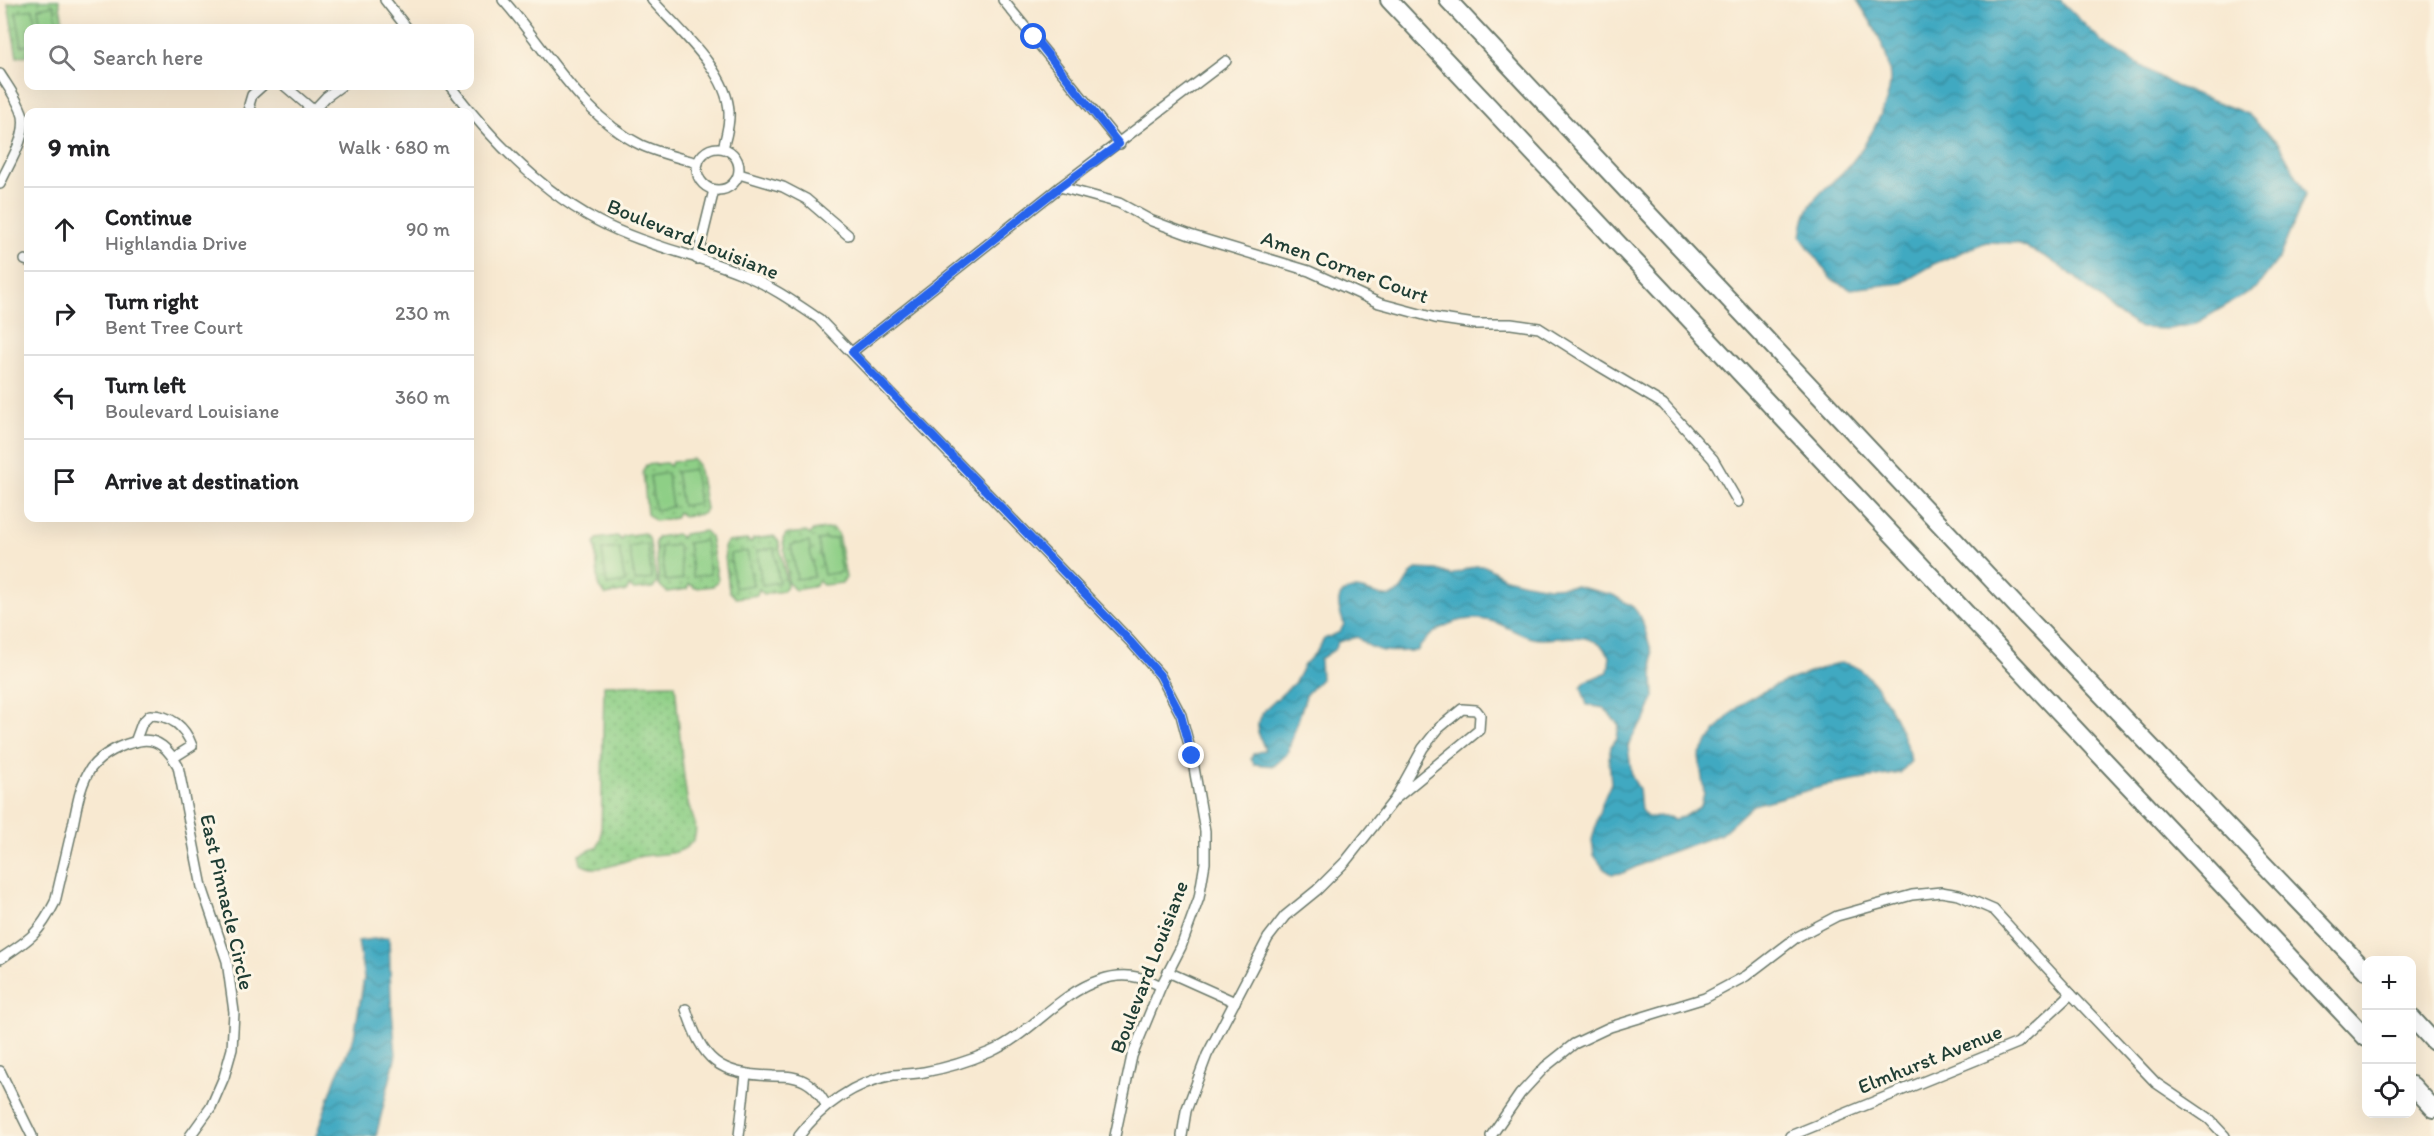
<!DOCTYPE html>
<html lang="en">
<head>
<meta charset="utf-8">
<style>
  body { margin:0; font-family:Itim,sans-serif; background:#f2f2f2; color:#202124 }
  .controls { position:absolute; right:18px; bottom:18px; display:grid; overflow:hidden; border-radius:12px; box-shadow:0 6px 24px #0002 }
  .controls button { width:54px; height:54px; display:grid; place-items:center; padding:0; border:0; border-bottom:2px solid #e0e0e0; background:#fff; color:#202124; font:30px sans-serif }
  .stop { position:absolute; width:18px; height:18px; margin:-14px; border:4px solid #2563eb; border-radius:50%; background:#fff }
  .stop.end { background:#2563eb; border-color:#fff; box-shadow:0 2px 6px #0008 }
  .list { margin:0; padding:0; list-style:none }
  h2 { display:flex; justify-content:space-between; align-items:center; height:78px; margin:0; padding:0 24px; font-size:26px }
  h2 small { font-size:20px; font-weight:400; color:#757577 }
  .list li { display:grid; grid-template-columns:39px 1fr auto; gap:18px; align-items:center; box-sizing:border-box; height:84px; padding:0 24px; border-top:2px solid #e0e0e0 }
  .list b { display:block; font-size:22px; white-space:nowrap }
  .list p { margin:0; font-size:20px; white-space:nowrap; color:#757577 }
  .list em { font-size:20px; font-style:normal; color:#757577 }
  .icon { flex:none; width:33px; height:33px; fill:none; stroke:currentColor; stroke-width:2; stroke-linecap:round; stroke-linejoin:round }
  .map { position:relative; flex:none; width:2434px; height:1136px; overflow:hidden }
  .search { position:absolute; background:#fff; box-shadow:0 6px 24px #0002; left:24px; top:24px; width:450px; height:66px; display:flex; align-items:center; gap:15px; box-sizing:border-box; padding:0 21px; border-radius:12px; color:#757577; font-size:22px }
  .panel { position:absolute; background:#fff; box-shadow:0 6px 24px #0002; left:24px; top:108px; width:450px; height:414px; border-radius:12px }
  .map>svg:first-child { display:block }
  .green { fill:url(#green-dots); stroke:#56865d; stroke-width:1.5 }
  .pitch { fill:#8ecf86; stroke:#56865d; stroke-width:1.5 }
  .water { fill:url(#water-waves); stroke:#30737a; stroke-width:1.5 }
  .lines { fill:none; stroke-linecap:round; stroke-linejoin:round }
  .minor-casing { stroke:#6b796b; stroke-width:12 }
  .motorway-casing { stroke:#6b796b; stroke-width:20 }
  .minor { stroke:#fff; stroke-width:9 }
  .motorway { stroke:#fff; stroke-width:16 }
  .route { stroke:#2563eb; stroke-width:8 }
  .labels { text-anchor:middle; stroke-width:6; stroke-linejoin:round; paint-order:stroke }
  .street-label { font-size:21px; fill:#1f3d34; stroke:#fcf5e5 }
</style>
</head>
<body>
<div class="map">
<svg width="2434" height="1136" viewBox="0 0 2434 1136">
  <defs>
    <pattern id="green-dots" width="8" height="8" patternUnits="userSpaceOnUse" patternTransform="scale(1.5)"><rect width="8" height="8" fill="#8ecf86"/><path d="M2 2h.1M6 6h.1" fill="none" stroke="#73a96e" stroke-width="1.8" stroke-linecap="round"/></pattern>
    <pattern id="water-waves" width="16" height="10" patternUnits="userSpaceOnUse" patternTransform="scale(1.5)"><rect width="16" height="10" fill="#41a9c1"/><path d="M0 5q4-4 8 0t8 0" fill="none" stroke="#368b9e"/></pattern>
  </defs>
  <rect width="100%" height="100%" fill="#fcf5e5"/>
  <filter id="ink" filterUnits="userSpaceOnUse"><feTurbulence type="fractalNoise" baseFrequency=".0167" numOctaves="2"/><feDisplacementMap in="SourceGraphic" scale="12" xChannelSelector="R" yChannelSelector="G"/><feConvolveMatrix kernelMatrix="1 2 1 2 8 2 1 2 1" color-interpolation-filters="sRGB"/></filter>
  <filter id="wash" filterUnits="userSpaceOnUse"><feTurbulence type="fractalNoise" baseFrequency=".008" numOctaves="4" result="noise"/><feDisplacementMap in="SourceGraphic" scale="24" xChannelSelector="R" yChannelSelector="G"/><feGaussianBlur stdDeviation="1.35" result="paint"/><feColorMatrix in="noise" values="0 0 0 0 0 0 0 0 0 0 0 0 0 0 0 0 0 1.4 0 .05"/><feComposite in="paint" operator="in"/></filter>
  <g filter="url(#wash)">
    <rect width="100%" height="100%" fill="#f8e9d1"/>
    <!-- green -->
    <g class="green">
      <polygon points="31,0 59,0 64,28 28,28 28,55 17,57 8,4"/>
      <polygon points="693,459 698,465 706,509 702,514 683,516 678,512 675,518 655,521 647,514 643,471 646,465 666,463 670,466 672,462"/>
      <polygon points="833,528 838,534 846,578 842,583 823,585 818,581 816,586 795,590 788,583 783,539 786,534 806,532 810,535 812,531"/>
      <polygon points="705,531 710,536 718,580 713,586 695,588 689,584 687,589 667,592 659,585 655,542 658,537 677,534 681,538 684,534"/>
      <polygon points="644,533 649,538 657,583 653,588 634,590 629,586 627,591 606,595 599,588 595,544 597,539 617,536 621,540 623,536"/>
      <polygon points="774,536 779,542 787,586 783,591 764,594 759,589 757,595 736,598 729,591 724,548 727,542 747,540 751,543 753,539"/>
      <path d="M675 684C679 722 681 761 687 799 689 810 698 824 695 835 695 839 690 844 688 846 674 857 654 853 638 857 621 861 599 875 581 864L579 855 597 847 601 838 604 685Z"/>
    </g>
    <!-- pitch -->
    <g class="pitch">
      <polygon points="54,5 58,28 41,28 38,8"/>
      <polygon points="33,9 36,28 28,28 28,45 22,46 16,12"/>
      <polygon points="694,469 699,503 682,506 676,472"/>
      <polygon points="667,473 672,507 655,510 650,476"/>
      <polygon points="836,538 841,572 824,575 818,540"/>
      <polygon points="705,540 710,574 693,577 688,543"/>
      <polygon points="809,542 814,577 797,579 791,545"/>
      <polygon points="647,544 652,579 635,581 629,547"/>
      <polygon points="678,545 683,579 666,581 660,547"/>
      <polygon points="619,548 625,582 607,585 602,550"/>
      <polygon points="774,548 779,582 762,585 757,551"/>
      <polygon points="747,551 753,585 735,588 730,554"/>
    </g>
    <!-- water -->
    <g class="water">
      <path d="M1857 0H2060L2104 44 2175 86 2248 114 2279 144 2306 193 2279 258 2257 287 2195 324 2169 329 2140 328 2110 309 2076 278 2046 257 2016 243 1986 242 1936 263 1902 283 1850 289 1831 279 1801 237C1805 201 1818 196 1842 173 1861 155 1890 107 1890 80 1890 51 1872 23 1857 0Z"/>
      <path d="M1475 566H1485L1505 578 1526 583 1549 587 1575 586 1613 595 1633 607 1641 617 1652 653 1654 698 1645 720 1637 729 1628 746 1632 777 1639 789 1641 810 1647 817H1669L1673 819 1684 817 1701 806 1704 793 1699 756C1730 704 1753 693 1809 673 1821 669 1835 661 1848 664 1878 671 1904 734 1911 761L1900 773 1824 786 1753 805 1721 834 1657 857 1623 873 1612 874 1604 869 1594 855 1592 840 1601 806 1611 783 1609 759 1611 746 1617 738 1619 725 1604 708 1587 705 1581 687 1586 681 1608 672 1610 656C1594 629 1566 639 1540 639 1526 639 1510 628 1497 623 1467 612 1434 625 1417 651 1391 651 1377 656 1357 637L1338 642 1334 650 1320 659 1321 679 1307 693 1287 754 1274 766 1254 764 1251 759 1253 754 1265 750 1258 732V724L1263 712 1295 682 1304 665 1317 651 1324 639 1340 632 1344 624C1341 615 1335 602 1342 594 1356 580 1377 600 1392 596 1404 592 1407 576 1416 569L1437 570 1451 575Z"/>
      <polygon points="389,937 391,999 396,1055 376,1136 316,1136 336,1077 354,1037 364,978 358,941"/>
    </g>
  </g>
  <g filter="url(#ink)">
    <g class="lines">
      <!-- minor casing -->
      <g class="minor-casing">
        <g id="minor">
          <polyline points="385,0 407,28"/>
          <path d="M503 0C546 48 581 116 641 145 659 153 679 158 698 163"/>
          <path d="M652 0C677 28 728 72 729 112 730 124 726 137 723 148"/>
          <polyline points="1003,0 1120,144"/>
          <path d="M0 74C8 87 19 101 23 116 27 138 8 165 0 184"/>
          <polyline points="285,86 313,110"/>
          <path d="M450 86C490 138 539 190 598 221 643 245 693 254 740 273 768 284 794 302 819 319L1130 641 1160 675 1181 715 1192 756 1205 831V863L1199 898 1181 947 1161 986 1132 1056 1115 1136"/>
          <polyline points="252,112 249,105 252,95 262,86"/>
          <polyline points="312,112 326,97 341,86"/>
          <circle cx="718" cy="169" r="21"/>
          <polyline points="739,174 783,187 806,199 848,235"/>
          <polyline points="1060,187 1119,203 1152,221 1190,235 1309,271 1379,303 1435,318 1475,324 1511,324 1539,328 1599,366 1663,404 1713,459 1738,502"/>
          <polyline points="697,259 714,190"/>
          <polyline points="25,260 28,261"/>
          <polyline points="852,352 1060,187 1226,61"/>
          <path d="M135 742 142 723 150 715C171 715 185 727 192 746L173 758"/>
          <path d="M0 959C29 940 39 934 55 902 61 876 67 850 73 825 77 806 80 784 91 768 102 754 122 744 139 741 158 737 169 750 178 766L202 887 227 961 234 1012 232 1049 224 1077 211 1107 190 1136"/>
          <polyline points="1168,972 1235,1002"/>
          <path d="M686 1009C703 1061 717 1074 773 1076 786 1076 798 1076 809 1084 817 1089 822 1098 827 1106"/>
          <polyline points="0,1071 32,1136"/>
          <polyline points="739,1136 746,1074"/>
          <path d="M799 1136C821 1106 855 1082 893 1075 903 1074 914 1074 924 1072 947 1068 969 1061 990 1052 1031 1034 1058 994 1100 980 1123 972 1141 976 1161 986"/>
          <polyline points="1182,1136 1186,1111 1207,1055 1268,938 1285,916 1317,890 1345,862 1395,799 1423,748 1439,728 1462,709 1476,710 1480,715 1479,730 1395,799"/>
          <polyline points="1491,1136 1520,1094 1545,1067 1574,1044 1610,1027 1705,998 1746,976 1797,937 1837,916 1912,895 1941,892 1959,895 1994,910 2071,994 2156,1083 2209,1119 2225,1136"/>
          <polyline points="1790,1136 2018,1043 2071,994"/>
        </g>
      </g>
      <!-- motorway casing -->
      <g class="motorway-casing">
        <g id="motorway">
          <polyline points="1389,0 2366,1038"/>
          <polyline points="1448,0 2024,614 2366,971"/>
          <polyline points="2412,1018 2434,1042"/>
          <polyline points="2412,1085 2434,1109"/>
        </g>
      </g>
      <!-- minor -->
      <use href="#minor" class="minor"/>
      <!-- motorway -->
      <use href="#motorway" class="motorway"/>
    </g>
  </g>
  <g class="lines" filter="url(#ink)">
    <!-- route -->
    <polyline class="route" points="1034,37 1119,144 1060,187 852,352 1130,641 1160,675 1181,715 1192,756"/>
  </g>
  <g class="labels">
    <!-- street labels -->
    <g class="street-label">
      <text transform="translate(693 239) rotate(22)" y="7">Boulevard Louisiane</text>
      <text transform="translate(1345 267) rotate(20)" y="7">Amen Corner Court</text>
      <text transform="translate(227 902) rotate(77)" y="7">East Pinnacle Circle</text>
      <text transform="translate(1149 967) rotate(-69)" y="7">Boulevard Louisiane</text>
      <text transform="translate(1930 1059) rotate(-22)" y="7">Elmhurst Avenue</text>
    </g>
  </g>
</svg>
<div class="controls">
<button>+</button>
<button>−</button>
<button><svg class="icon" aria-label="locate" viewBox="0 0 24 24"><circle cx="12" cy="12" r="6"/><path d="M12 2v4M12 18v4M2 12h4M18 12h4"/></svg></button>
</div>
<div class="stop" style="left:1034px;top:37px"></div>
<div class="stop end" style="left:1192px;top:756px"></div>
<div class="search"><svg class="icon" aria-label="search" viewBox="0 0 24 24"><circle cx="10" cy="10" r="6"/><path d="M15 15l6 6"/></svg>Search here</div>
<section class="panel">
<h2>9 min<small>Walk · 680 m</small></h2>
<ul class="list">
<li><svg class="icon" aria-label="ahead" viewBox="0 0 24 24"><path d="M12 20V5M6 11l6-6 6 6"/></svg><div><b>Continue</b><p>Highlandia Drive</p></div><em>90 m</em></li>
<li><svg class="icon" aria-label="right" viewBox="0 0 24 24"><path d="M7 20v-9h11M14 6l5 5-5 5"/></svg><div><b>Turn right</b><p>Bent Tree Court</p></div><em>230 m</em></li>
<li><svg class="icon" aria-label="left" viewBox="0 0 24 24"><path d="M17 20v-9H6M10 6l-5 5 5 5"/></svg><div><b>Turn left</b><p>Boulevard Louisiane</p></div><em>360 m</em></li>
<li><svg class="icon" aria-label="arrive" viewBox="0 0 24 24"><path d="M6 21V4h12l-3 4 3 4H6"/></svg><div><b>Arrive at destination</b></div></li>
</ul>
</section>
</div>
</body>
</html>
